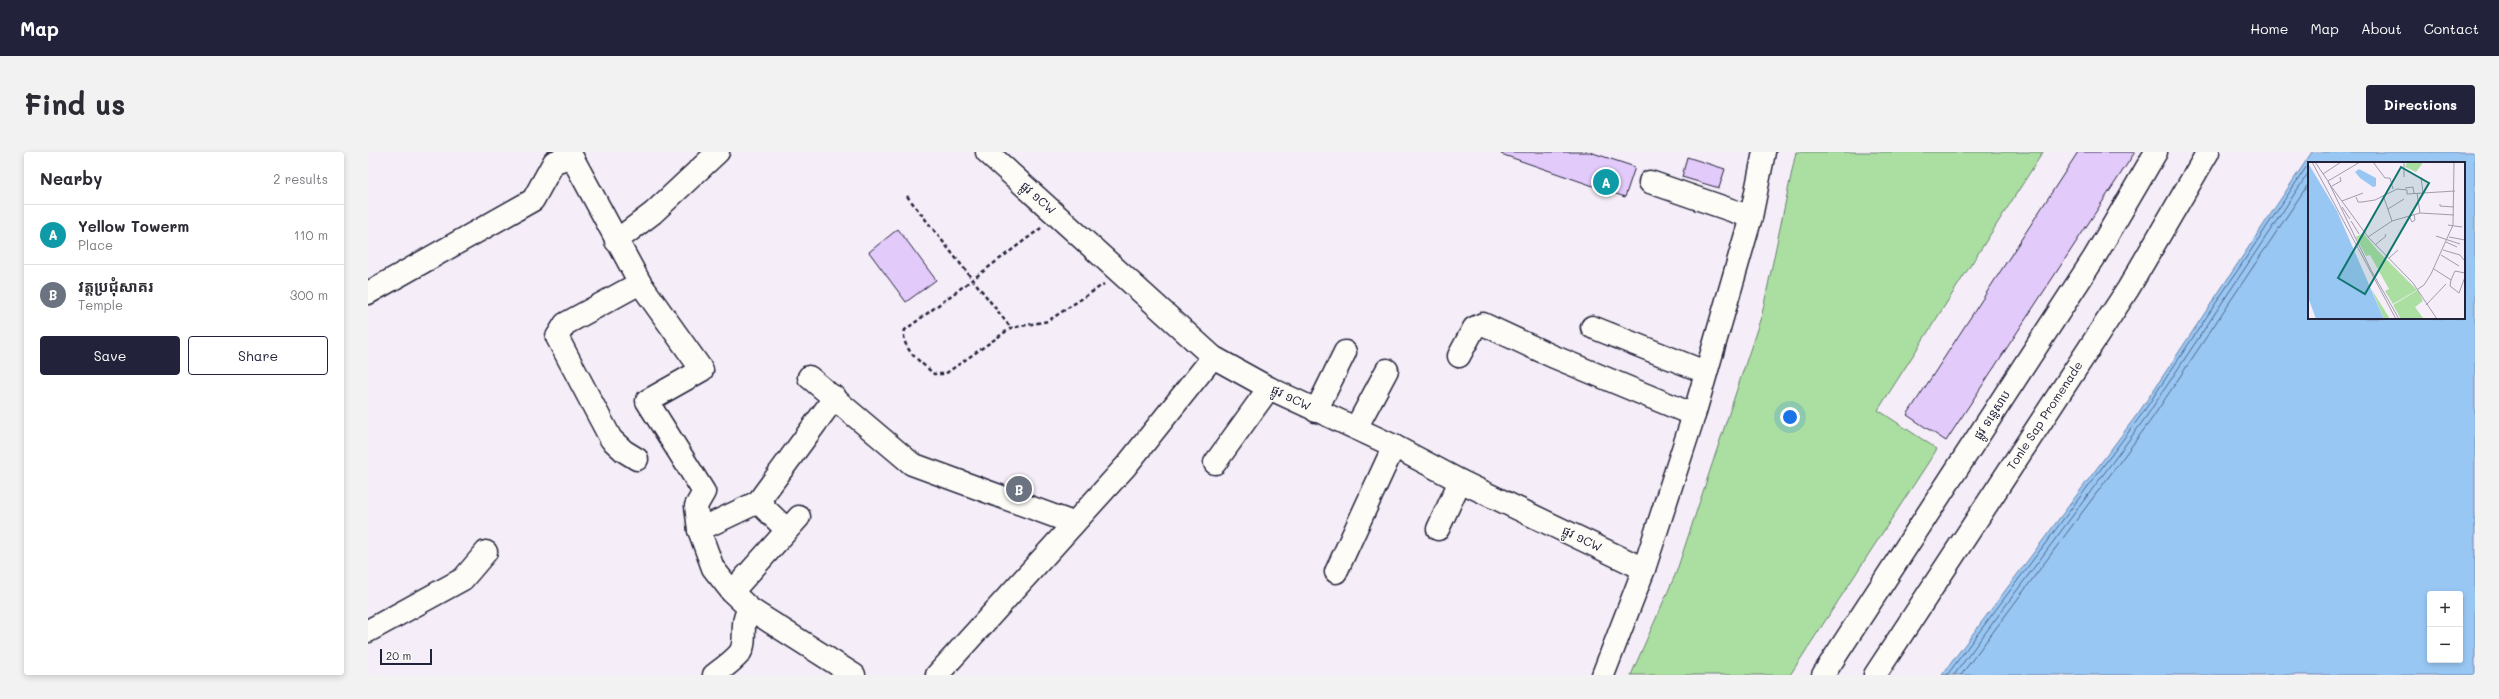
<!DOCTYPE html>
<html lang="en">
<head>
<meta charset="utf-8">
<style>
  body { margin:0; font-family:Mali,"Noto Sans Khmer",sans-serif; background:#f2f2f3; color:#2b2b33 }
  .controls { position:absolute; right:12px; bottom:12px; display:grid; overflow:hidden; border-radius:4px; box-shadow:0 2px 6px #0003 }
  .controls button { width:36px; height:36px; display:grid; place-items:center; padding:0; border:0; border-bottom:1px solid #e1e1e2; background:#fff; color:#2b2b33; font:20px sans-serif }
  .scale { position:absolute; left:12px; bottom:10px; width:52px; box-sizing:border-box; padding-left:4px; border:2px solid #22223b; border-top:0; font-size:11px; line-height:14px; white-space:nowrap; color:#22223b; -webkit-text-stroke:3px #fdfcf7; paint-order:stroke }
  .you { position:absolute; left:1422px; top:265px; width:14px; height:14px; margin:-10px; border:3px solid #fff; border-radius:50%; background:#1a73e8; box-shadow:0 0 0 6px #1a73e833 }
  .badge { display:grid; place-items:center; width:26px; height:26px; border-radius:50%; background:#22223b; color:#fff; font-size:13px; font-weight:700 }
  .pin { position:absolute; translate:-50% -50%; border:2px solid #fff; box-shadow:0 1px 4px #0006 }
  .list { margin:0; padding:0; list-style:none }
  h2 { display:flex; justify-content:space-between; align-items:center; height:52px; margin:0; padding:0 16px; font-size:17px }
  h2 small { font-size:13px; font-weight:400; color:#7c7c81 }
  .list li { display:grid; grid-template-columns:26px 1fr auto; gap:12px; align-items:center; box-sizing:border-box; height:60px; padding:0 16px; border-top:1px solid #e1e1e2 }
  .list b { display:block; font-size:15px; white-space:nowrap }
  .list p { margin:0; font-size:13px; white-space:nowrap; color:#7c7c81 }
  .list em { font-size:13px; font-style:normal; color:#7c7c81 }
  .actions { display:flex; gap:8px; padding:12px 16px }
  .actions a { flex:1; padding:9px 0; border:1px solid #22223b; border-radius:4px; text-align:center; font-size:14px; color:#22223b }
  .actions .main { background:#22223b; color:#fff }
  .map { position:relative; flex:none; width:2107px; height:523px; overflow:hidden; border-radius:4px }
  header { display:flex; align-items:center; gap:24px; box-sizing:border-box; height:56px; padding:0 20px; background:#22223b; color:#fff }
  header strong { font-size:19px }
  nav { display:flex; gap:22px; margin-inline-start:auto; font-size:14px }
  .intro { display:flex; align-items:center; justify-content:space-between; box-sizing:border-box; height:96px; padding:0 24px }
  h1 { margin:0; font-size:28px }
  .button { padding:10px 18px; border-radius:4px; background:#22223b; color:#fff; font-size:14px; font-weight:700 }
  main { display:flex; gap:24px; padding:0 24px }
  aside { flex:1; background:#fff; border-radius:4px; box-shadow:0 2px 6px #0003 }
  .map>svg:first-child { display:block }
  .green { fill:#abdfa1; stroke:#66806e }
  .water { fill:#99c7f4; stroke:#6985aa; fill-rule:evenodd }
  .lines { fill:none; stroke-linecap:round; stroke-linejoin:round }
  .shore { stroke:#526485; stroke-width:1 }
  .building { fill:#e2cafb; stroke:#22223b }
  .minor-casing { stroke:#22223b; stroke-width:25 }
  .path { stroke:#22223b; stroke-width:2.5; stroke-dasharray:4 3; stroke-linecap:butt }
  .minor { stroke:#fdfcf7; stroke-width:22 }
  .labels { text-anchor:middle; stroke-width:3; stroke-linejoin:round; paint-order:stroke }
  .street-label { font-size:12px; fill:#22223b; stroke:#fdfcf7 }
  .inset-river { fill:none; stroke:#99c7f4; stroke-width:2 }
  .inset-road { fill:none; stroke:#a19cac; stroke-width:1 }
  .view { fill:#0f766e; fill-opacity:0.15; stroke:#0f766e; stroke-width:2 }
  .inset-edge { fill:none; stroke:#22223b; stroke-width:2 }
</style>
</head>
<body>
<header>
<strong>Map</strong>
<nav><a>Home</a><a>Map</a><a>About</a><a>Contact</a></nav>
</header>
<div class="intro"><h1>Find us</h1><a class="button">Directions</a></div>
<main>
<aside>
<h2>Nearby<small>2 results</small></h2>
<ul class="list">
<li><span class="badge" style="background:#0f9aa8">A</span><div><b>Yellow Towerm</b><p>Place</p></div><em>110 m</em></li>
<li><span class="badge" style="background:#6b7280">B</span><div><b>វត្តប្រជុំសាគរ</b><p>Temple</p></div><em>300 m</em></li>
</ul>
<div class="actions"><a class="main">Save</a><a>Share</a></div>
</aside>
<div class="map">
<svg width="2107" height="523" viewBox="0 0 2107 523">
  <rect width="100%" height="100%" fill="#f5edf8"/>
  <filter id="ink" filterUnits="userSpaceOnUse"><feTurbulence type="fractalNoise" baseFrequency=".025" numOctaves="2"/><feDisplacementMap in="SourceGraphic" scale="8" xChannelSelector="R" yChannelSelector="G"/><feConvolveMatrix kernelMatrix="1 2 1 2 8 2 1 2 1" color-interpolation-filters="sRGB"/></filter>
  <g filter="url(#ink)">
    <!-- green -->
    <polygon class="green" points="1428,0 1675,0 1510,258 1569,297 1422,523 1263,523 1308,421 1394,162"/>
    <!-- water -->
    <path class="water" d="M1944 0H2107V523H1574L1771 260ZM1941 11H2096V166H1941ZM2062 442H2092V508H2062Z"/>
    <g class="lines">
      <!-- shore -->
      <g class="shore">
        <polyline points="1579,523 1774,262 1941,11"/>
        <polyline points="1586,523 1778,265 1941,20"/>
        <polyline points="1593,523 1783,268 1941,31"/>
      </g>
    </g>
    <!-- building -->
    <g class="building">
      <polygon points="1134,0 1222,0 1267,15 1257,45 1133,2"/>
      <polygon points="1710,0 1767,0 1578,289 1539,263"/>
      <polygon points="1319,5 1357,17 1351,36 1314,25"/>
      <polygon points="530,77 568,128 538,150 501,100"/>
    </g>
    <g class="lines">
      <!-- minor casing -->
      <g class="minor-casing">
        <g id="minor">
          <polyline points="619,0 845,205 901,236 1026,294 1092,329 1276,417"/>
          <polyline points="1282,30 1383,65"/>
          <polyline points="248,89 285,61 350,0"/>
          <polyline points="0,141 165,48 186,10 204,5 272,131 334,218 279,249 336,340 328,354 331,378 345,416 364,440 382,457 486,523"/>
          <polyline points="1224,175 1337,220"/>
          <polyline points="1091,204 1106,176 1115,172 1184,204 1326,263"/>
          <polyline points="441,225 544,312 705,371"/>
          <polyline points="948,259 977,200"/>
          <polyline points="988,276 1019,218"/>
          <polyline points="269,307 256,299 243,287 189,185 197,172 272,131"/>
          <polyline points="847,311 901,236"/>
          <polyline points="390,350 467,245"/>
          <polyline points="1070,377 1092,329"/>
          <polyline points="331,378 390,350 419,378"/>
          <polyline points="968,420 1026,294"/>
          <polyline points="364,440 431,365"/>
          <polyline points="0,479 95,427 118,400"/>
          <path d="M346 523C354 517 364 510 371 502 381 490 370 470 382 457"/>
          <polyline points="569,523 758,314 845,205"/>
          <polyline points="1235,523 1276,417 1326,263 1383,65 1396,0"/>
          <polyline points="1455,523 1726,106 1788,0"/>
          <path id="s1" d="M1507 523 1760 137 1840 0"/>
        </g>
      </g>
      <!-- path -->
      <g class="path">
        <polyline points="539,44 643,176"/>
        <path d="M673 76 537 178C531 196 554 211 566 222H577L643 176 680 169 736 132"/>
      </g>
      <!-- minor -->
      <use href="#minor" class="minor"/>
    </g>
  </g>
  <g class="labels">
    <!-- street labels -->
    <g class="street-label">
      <text transform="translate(670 46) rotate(42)" y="4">ផ្លូវ ១CW</text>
      <text transform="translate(923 246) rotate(26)" y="4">ផ្លូវ ១CW</text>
      <text transform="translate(1624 263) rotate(-57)" y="4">ផ្លូវ ទន្លេសាប</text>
      <text dy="4" stroke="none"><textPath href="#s1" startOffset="310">Tonle Sap Promenade</textPath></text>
      <text transform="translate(1214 387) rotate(26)" y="4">ផ្លូវ ១CW</text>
    </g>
  </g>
  <!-- overview -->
  <g transform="translate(1940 10)">
    <rect width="157" height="157" fill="#f5edf8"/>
    <path d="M99 0H114V2L108 10 97 5ZM55 71 70 89 109 128 85 142 77 129 81 127 62 93 58 94 48 75ZM64 128 82 157H76ZM110 128 115 139 107 145 115 156 93 157 85 143Z" fill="#abdfa1"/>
    <path d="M0 1 29 49 76 157H8L0 135ZM51 7 68 16V24L65 25 52 16 47 10Z" fill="#99c7f4"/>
    <path class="inset-river" d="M0 101 29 157"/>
    <path class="inset-road" d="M4 0 88 157M7 0 20 19 63 108 91 157M65 0 77 16H82L85 27M96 0V15M15 12 33 0M113 15 115 31M20 19 52 0M20 20 60 75 105 121 129 157M24 24 33 19 32 15M97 26 105 25 106 31M109 31 112 51M75 33 84 59M48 35 50 40H54L67 38 89 27 99 28V32L147 29M34 39 55 31M132 42V44L146 45M34 45 42 57M80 47 96 37M101 54 104 60 107 58 106 52M43 59 51 72M140 63 154 65M128 74 152 82M60 75 84 59 112 51 146 53M141 75 157 78M138 80 149 85M67 83 78 74 77 72M135 88 152 93 156 98M133 93 151 104M81 96 90 88M126 107 143 118 142 124 151 131 157 115M143 118 147 109 157 111M110 127 116 123 123 112 145 63 146 0M118 143 138 122"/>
    <path class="view" d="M93 5 121 21 57 132 30 116Z"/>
    <rect width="157" height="157" class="inset-edge"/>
  </g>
</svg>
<div class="controls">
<button>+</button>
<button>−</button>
</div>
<div class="scale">20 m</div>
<div class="you"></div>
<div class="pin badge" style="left:1238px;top:30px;background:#0f9aa8">A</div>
<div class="pin badge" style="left:651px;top:337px;background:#6b7280">B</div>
</div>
</main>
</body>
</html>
